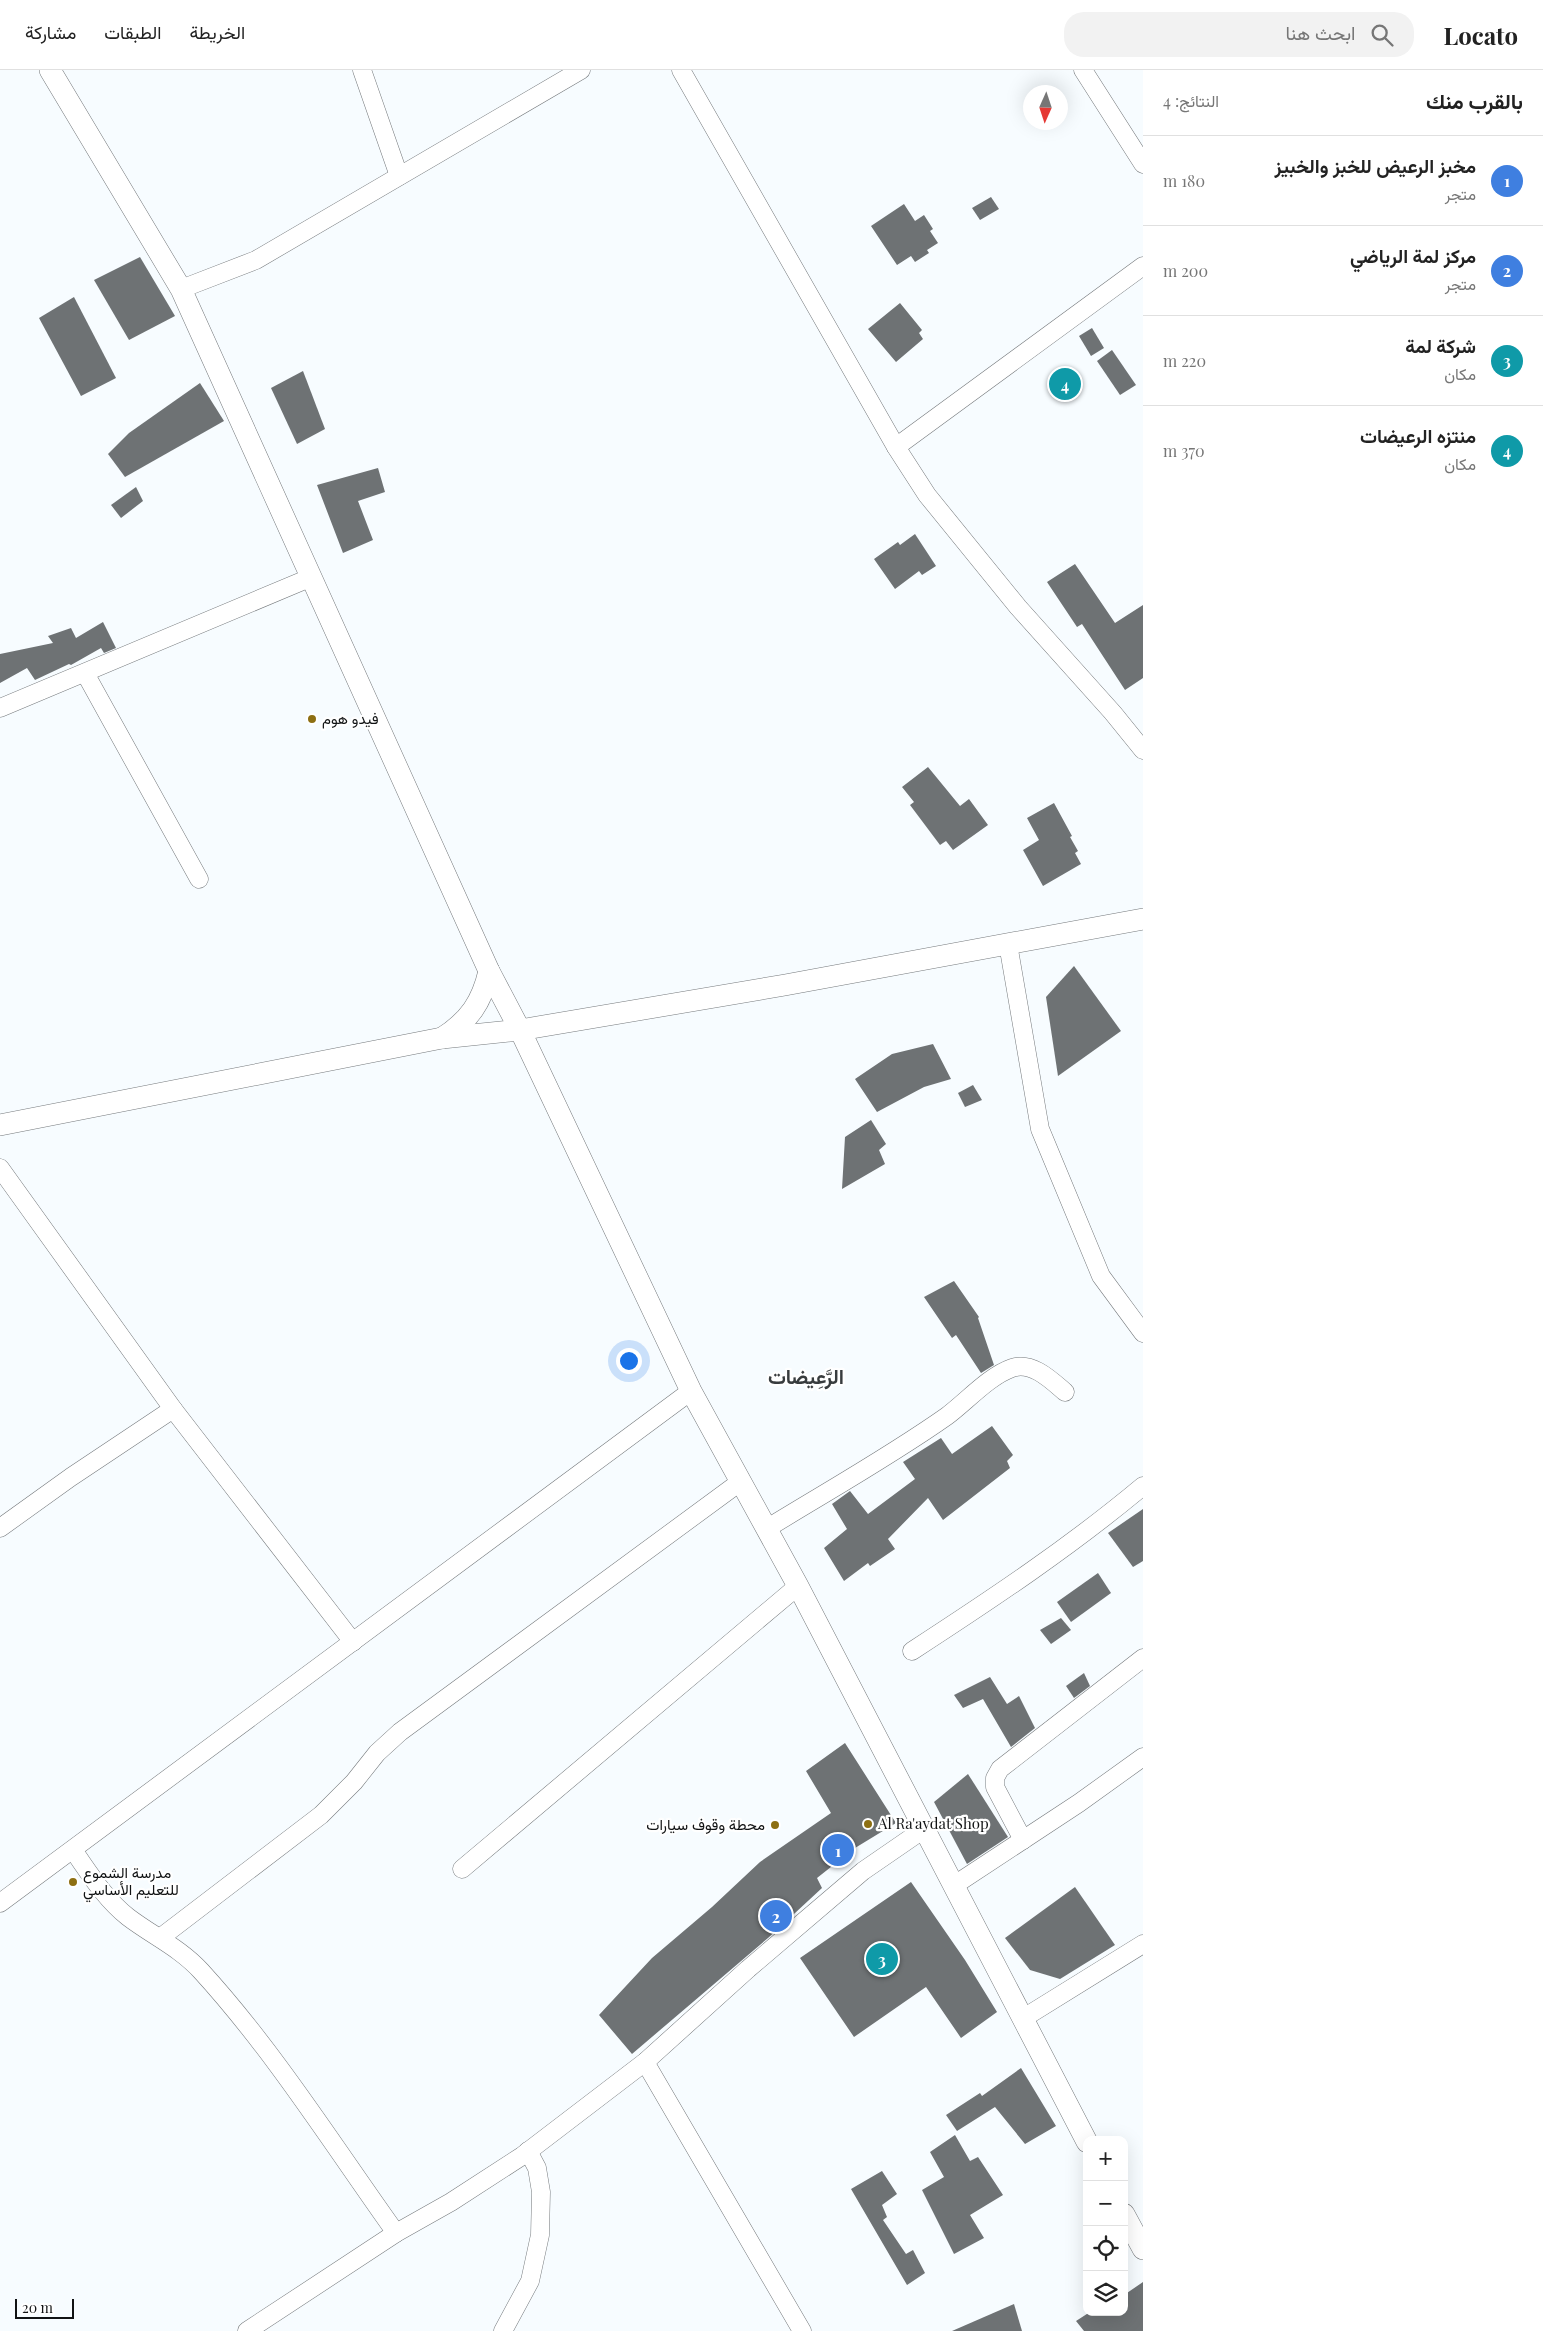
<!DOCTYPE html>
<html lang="ar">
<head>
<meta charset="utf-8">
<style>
  body { margin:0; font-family:"Playfair Display",Vazirmatn,serif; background:#f2f2f2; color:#222; direction:rtl }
  .controls { position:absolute; right:15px; bottom:15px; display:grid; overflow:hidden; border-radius:10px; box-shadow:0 5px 20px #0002 }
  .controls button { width:45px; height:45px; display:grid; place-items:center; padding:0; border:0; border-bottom:1px solid #e0e0e0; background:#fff; color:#222; font:25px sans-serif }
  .compass { position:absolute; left:1023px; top:15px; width:45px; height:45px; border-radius:50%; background:#fff; box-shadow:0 5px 20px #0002; rotate:183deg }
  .scale { position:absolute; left:15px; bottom:12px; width:59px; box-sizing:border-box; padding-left:5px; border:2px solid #111314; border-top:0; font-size:14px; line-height:18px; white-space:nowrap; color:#111314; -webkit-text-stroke:4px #fff; paint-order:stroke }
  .you { position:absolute; left:628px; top:1290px; width:18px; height:18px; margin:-12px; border:4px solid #fff; border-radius:50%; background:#1a73e8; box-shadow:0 0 0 8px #1a73e833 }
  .badge { display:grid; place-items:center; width:32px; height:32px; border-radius:50%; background:#8d6f12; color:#fff; font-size:16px; font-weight:700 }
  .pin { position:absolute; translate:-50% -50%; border:2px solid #fff; box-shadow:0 1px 5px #0006 }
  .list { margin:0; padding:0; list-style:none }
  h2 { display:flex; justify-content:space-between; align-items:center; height:65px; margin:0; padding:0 20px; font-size:21px }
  h2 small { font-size:16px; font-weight:400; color:#767676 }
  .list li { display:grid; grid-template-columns:32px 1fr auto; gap:15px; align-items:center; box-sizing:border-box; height:90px; padding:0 20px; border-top:1px solid #e0e0e0 }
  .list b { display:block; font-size:19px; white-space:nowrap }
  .list p { margin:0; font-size:16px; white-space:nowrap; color:#767676 }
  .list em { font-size:16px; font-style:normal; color:#767676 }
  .icon { flex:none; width:28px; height:28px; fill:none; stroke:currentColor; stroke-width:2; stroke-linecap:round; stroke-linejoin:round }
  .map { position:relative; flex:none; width:1143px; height:2261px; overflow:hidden; direction:ltr }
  header { display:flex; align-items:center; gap:30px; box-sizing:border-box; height:70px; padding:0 25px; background:#fff; border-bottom:1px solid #e0e0e0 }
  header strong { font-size:24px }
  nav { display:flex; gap:28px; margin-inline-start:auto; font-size:18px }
  .search { width:350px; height:45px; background:#f2f2f2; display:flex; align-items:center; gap:12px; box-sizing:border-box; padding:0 18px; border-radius:20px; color:#767676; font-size:19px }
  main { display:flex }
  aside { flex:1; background:#fff }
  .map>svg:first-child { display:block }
  .building { fill:#6e7274 }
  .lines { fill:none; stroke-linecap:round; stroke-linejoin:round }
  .minor-casing { stroke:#75797c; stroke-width:19 }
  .tertiary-casing { stroke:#75797c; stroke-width:22 }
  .minor { stroke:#fff; stroke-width:18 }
  .tertiary { stroke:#fff; stroke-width:21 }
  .poi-dot { fill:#8d6f12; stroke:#fff; stroke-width:2 }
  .labels { text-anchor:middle; stroke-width:4.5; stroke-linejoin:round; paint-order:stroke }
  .poi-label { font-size:15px; fill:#111314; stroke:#fff; text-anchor:start }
  .district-label { font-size:20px; font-weight:bold; fill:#383c3e; stroke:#fff }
</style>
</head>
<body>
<header>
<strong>Locato</strong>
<div class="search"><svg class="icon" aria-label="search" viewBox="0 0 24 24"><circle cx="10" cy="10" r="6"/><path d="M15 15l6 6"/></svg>ابحث هنا</div>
<nav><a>الخريطة</a><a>الطبقات</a><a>مشاركة</a></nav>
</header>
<main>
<aside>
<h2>بالقرب منك<small>النتائج: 4</small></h2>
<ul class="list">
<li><span class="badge" style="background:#3f7fe0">1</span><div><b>مخبز الرعيض للخبز والخبيز</b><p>متجر</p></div><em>180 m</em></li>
<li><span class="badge" style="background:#3f7fe0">2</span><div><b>مركز لمة الرياضي</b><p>متجر</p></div><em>200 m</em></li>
<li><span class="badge" style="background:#0f9aa8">3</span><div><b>شركة لمة</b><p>مكان</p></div><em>220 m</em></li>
<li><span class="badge" style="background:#0f9aa8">4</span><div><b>منتزه الرعيضات</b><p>مكان</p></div><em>370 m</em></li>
</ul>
</aside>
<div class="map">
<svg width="1143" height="2261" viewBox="0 0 1143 2261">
  <rect width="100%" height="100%" fill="#f7fcff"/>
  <!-- building -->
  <g class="building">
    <polygon points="991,127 999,139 980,150 972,138"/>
    <polygon points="904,134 915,151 924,145 933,159 930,161 938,173 927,180 929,183 915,192 911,186 897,195 871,156"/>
    <polygon points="140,187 175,246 129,270 94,210"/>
    <polygon points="74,227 116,308 81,326 39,248"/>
    <polygon points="900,233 922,260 919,263 923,269 896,292 868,259"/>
    <polygon points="1092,258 1104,278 1091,286 1079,266"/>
    <polygon points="1112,280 1136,315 1120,325 1097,291"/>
    <polygon points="303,301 325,359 297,374 271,318"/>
    <polygon points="200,313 224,351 125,407 108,384 129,363"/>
    <polygon points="378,398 385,422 358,431 373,470 343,483 317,415"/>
    <polygon points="136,417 143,431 121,448 111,435"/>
    <polygon points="915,464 936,496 922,505 919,501 895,519 874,489 898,472 900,475"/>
    <polygon points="1075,494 1115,553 1143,535 1143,608 1125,620 1082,554 1077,557 1047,512"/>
    <polygon points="103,552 116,578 104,583 101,578 71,595 69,594 35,610 27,598 0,613 0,584 53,573 48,566 71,558 76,568"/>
    <polygon points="928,697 960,736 969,729 988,755 953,780 946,771 940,775 910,735 914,732 902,717"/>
    <polygon points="1054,733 1072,766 1070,767 1078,781 1075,783 1081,794 1043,816 1023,780 1039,770 1027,748"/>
    <polygon points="1074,896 1121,961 1058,1006 1046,927"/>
    <polygon points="933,974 951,1009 924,1017 877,1042 855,1009 892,984"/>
    <polygon points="973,1015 982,1030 965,1037 958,1023"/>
    <polygon points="871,1050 886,1074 879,1080 885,1094 842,1119 845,1067"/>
    <polygon points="954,1211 979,1247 978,1248 994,1295 981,1303 956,1265 952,1268 924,1227"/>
    <polygon points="992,1356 1013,1385 1007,1391 1010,1398 943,1450 928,1428 888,1469 895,1479 870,1496 868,1493 844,1511 824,1478 847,1459 832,1434 850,1421 868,1444 915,1409 903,1392 941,1368 952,1384"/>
    <polygon points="1143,1439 1143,1491 1133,1497 1108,1463"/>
    <polygon points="1098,1503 1111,1523 1071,1552 1057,1532"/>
    <polygon points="1061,1548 1071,1560 1051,1574 1040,1560"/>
    <polygon points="1084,1603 1090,1616 1074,1628 1066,1616"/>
    <polygon points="990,1607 1007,1634 1019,1626 1035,1658 1011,1677 983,1629 963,1638 954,1625"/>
    <polygon points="845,1673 896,1753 855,1778 817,1808 822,1818 768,1868 632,1984 599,1945 652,1888 712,1837 760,1792 831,1743 806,1701"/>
    <polygon points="968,1704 1008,1767 967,1794 934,1732"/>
    <polygon points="911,1812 965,1890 997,1942 961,1968 926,1917 854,1967 800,1888"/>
    <polygon points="1075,1817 1115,1875 1060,1909 1030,1900 1005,1868"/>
    <polygon points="1021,1998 1056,2056 1025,2074 995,2037 957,2061 946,2045 980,2023 982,2026"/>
    <polygon points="955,2065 970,2091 978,2087 1003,2125 970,2145 984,2168 954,2184 922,2120 944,2107 930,2082"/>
    <polygon points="882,2101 897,2124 882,2135 887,2147 883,2150 906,2184 913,2180 925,2203 907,2215 851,2119"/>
    <polygon points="1143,2212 1143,2261 1084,2261 1076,2251 1090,2242 1124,2242 1124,2225"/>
    <polygon points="1014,2234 1022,2261 952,2261"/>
  </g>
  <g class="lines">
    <!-- minor casing -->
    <g class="minor-casing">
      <g id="minor">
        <polyline points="362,0 399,106"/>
        <polyline points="681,0 896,377"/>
        <polyline points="1083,0 1143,94"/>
        <polyline points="1143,196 896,377 927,425 1018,537 1113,643 1143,680"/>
        <polyline points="181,219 256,190 581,0"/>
        <polyline points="85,603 199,809"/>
        <polyline points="0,638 312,507"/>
        <polyline points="1008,874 1040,1059 1101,1206 1143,1263"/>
        <polyline points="0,1098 173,1339 353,1572"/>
        <polyline points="0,1458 71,1407 173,1339"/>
        <path d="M766 1459C826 1422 889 1387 947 1346 966 1332 989 1306 1012 1298 1032 1291 1051 1310 1065 1322"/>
        <path d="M912 1581C992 1529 1070 1477 1143 1416"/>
        <polyline points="1023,1770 995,1717 995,1708 1000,1699 1143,1588"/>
        <path d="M73 1780C90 1804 105 1829 128 1847 153 1866 180 1878 201 1901 274 1981 333 2075 396 2163"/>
        <polyline points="462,1799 798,1516"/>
        <polyline points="953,1816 1079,1733 1143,1687"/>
        <polyline points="0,1833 691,1321"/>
        <polyline points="160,1868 321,1745 354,1712 377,1683 400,1662 740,1412"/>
        <polyline points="1022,1949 1143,1874"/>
        <polyline points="645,1992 802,2261"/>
        <polyline points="247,2261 396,2163 451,2132 522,2086 645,1992 748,1899 863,1801 924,1759"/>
        <polyline points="503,2261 530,2211 540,2165 541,2122 537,2098 528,2081"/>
      </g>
    </g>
    <!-- tertiary casing -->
    <g class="tertiary-casing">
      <g id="tertiary">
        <polyline points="50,0 181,219 489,901 520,960 691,1321 798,1516 1087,2072"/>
        <path d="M442 968C469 951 482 932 489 901"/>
        <polyline points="0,1055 442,968 520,960 785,915 1143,849"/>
        <polyline points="1124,2144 1143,2179"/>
      </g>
    </g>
    <!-- minor -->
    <use href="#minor" class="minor"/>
    <!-- tertiary -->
    <use href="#tertiary" class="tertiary"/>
  </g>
  <!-- markers -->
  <g class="poi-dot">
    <circle cx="312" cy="649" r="5"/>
    <circle cx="868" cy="1754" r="5"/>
    <circle cx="775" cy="1755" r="5"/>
    <circle cx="73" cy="1812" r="5"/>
  </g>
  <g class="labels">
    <!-- poi labels -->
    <g class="poi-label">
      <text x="322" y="654">فيدو هوم</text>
      <text x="878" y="1759">Al Ra'aydat Shop</text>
      <text x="765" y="1760" text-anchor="end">محطة وقوف سيارات</text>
      <text x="83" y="1808">مدرسة الشموع<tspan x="83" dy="17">للتعليم الأساسي</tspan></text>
    </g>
    <!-- district labels -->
    <g class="district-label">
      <text x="806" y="1314">الرَّعِيضات</text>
    </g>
  </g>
</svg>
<div class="controls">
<button>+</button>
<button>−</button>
<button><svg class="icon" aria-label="locate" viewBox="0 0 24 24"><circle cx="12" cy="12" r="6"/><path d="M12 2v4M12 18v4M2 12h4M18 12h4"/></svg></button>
<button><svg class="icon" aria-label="layers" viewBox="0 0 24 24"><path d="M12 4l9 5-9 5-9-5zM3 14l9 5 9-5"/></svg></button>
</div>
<svg class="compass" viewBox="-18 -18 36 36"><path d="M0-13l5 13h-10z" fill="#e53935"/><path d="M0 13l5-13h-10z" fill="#767676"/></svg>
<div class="scale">20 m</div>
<div class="you"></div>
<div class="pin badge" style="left:838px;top:1780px;background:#3f7fe0">1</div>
<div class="pin badge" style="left:776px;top:1846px;background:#3f7fe0">2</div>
<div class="pin badge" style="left:882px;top:1889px;background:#0f9aa8">3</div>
<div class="pin badge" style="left:1065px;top:314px;background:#0f9aa8">4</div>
</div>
</main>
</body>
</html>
